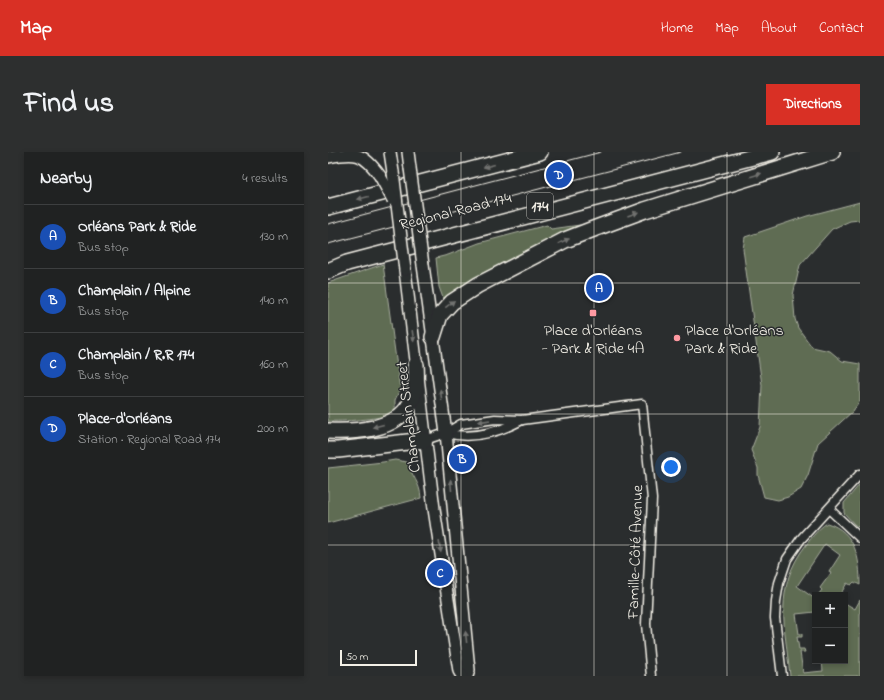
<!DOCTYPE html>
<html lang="en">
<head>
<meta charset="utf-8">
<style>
  body { margin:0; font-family:"Indie Flower",sans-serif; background:#2d2f2f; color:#f1f3f6 }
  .controls { position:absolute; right:12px; bottom:12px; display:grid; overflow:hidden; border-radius:0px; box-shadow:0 2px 6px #0003 }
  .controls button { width:36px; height:36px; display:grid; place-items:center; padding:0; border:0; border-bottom:1px solid #3d3f40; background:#202222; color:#f1f3f6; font:20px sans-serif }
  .scale { position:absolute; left:12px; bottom:10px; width:77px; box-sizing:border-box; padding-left:4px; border:2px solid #f4f1e8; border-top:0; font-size:11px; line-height:14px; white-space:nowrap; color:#f4f1e8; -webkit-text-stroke:3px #2a2d2e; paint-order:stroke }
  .you { position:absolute; left:343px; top:315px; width:14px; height:14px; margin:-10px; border:3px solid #fff; border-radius:50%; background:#1a73e8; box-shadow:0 0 0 6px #1a73e833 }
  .badge { display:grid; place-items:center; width:26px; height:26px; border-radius:50%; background:#d93025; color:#fff; font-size:13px; font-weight:700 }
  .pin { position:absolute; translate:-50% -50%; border:2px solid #fff; box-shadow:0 1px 4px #0006 }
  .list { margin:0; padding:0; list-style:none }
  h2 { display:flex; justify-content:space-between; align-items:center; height:52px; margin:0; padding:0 16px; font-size:17px }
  h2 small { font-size:13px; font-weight:400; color:#a2a4a5 }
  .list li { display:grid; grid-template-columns:26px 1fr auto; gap:12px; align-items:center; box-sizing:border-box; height:64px; padding:0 16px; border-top:1px solid #3d3f40 }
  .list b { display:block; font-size:15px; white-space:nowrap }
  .list p { margin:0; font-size:13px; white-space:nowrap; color:#a2a4a5 }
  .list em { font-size:13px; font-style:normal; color:#a2a4a5 }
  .map { position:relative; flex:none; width:532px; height:524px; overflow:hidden; border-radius:0px }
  header { display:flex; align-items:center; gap:24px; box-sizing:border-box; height:56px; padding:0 20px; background:#d93025; color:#fff }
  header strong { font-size:19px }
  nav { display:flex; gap:22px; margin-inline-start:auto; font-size:14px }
  .intro { display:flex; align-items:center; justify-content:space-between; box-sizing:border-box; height:96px; padding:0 24px }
  h1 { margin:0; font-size:28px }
  .button { padding:10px 18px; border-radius:0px; background:#d93025; color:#fff; font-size:14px; font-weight:700 }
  main { display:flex; gap:24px; padding:0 24px }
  aside { flex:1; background:#202222; border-radius:0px; box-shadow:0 2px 6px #0003 }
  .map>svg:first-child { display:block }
  .green { fill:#5e6c53; stroke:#a9ae9e }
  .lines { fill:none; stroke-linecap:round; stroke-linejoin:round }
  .minor-casing { stroke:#f4f1e8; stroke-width:11 }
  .secondary-casing { stroke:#f4f1e8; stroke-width:14 }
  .motorway-casing { stroke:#f4f1e8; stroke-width:18 }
  .minor { stroke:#2a2d2e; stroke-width:8 }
  .secondary { stroke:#2a2d2e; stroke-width:11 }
  .motorway { stroke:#2a2d2e; stroke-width:15 }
  .tram { stroke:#f4f1e8; stroke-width:1 }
  .secondary-bridge-casing { stroke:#f4f1e8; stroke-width:14; stroke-linecap:butt }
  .secondary-bridge { stroke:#2a2d2e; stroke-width:11 }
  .oneway { fill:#71726f }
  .grid { fill:none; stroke:#f4f1e8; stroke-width:1; stroke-opacity:0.55 }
  .poi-dot { fill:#ff9aa2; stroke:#2a2d2e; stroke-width:1.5 }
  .labels { text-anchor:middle; stroke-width:3; stroke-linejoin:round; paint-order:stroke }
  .shield { fill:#2a2d2e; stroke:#b7b6b0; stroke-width:1 }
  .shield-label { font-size:15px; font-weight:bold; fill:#f4f1e8 }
  .street-label { font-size:16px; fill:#f4f1e8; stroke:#2a2d2e }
  .poi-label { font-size:16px; fill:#f4f1e8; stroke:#2a2d2e }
</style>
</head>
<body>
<header>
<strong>Map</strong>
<nav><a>Home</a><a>Map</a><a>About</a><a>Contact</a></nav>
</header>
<div class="intro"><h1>Find us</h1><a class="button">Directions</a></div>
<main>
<aside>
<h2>Nearby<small>4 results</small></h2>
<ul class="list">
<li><span class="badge" style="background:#1a4fb4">A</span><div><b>Orléans Park &amp; Ride</b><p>Bus stop</p></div><em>130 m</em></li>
<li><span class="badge" style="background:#1a4fb4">B</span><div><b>Champlain / Alpine</b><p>Bus stop</p></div><em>140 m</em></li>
<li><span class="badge" style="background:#1a4fb4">C</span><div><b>Champlain / R.R 174</b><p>Bus stop</p></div><em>160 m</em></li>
<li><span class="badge" style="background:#1a4fb4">D</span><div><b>Place-d'Orléans</b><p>Station · Regional Road 174</p></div><em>200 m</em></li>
</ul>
</aside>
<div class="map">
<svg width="532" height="524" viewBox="0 0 532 524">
  <rect width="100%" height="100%" fill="#2a2d2e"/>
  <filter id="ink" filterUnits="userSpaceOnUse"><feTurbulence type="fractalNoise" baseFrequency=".025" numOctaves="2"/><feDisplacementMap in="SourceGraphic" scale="8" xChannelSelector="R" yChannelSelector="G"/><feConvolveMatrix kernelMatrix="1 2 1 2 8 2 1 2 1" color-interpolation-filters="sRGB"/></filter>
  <g filter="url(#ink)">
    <!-- green -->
    <g class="green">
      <polygon points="532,50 532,68 522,69 504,77 472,113 465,143 467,167 470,176 484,195 502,199 514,209 532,212 532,249 525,259 490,291 480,323 473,337 460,345 450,348 436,345 430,323 430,316 423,298 432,275 434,233 415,97 417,85 479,64"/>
      <polygon points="219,73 223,77 252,73 253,76 115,146 111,135 108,106 120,103 151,91"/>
      <path d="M55 112 72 237 67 248V257C66 259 64 260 63 262 53 267 12 270 0 269V131Z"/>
      <path d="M67 308 79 310C84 325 92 330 93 346L0 371V316L55 310Z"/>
      <polygon points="532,332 532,376 527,373 516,361 516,351"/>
      <path d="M499 371C528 380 532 407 532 433L526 430 523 433 519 431 512 443H490L494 438 492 436 503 421 501 420 512 403 497 392 469 434 487 447V460L468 462 471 482H474V485H469L471 497H476L477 500H472L475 521 495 519 494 509H517V451L527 457 532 448V524H462C457 475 445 436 478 393 485 384 490 377 499 371Z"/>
    </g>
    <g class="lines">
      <!-- minor casing -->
      <g class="minor-casing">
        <g id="minor">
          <path d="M118 281C143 288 171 280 194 268"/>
          <polyline points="97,288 118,281 133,272 167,267 194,268 314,252 324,347 318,472 323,524"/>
          <polyline points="501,357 532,386"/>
          <polyline points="454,524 447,466 448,449 451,431 459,407 473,387 532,322"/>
        </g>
      </g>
      <!-- secondary casing -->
      <g class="secondary-casing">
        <g id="secondary">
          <polyline points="62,0 65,20"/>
          <polyline points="80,0 82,16"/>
          <path d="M0 5C28 0 35 0 52 24"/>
          <polyline points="95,113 118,281 141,518 139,524"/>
          <polyline points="77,118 106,357 131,519 134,524"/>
        </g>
      </g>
      <!-- motorway casing -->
      <g class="motorway-casing">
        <g id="motorway">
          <polyline points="0,55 212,0"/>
          <polyline points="0,119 19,111 444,0"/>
          <polyline points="105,185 112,163 124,150 150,133 237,88 268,76 317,58 504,0"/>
          <path d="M0 279C27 280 67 279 82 252 89 240 89 226 88 213"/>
          <polyline points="0,298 10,298 97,288"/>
        </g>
      </g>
      <!-- minor -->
      <use href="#minor" class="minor"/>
      <!-- secondary -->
      <use href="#secondary" class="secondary"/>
      <!-- motorway -->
      <use href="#motorway" class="motorway"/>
      <!-- tram -->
      <g class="tram">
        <polyline points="0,72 273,0"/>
        <polyline points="0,92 353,0"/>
      </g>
      <!-- secondary-bridge casing -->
      <g class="secondary-bridge-casing">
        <g id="secondary-bridge">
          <polyline points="82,16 95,113"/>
          <polyline points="65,20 77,118"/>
          <polyline points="52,24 65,48"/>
        </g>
      </g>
      <!-- secondary-bridge -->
      <use href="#secondary-bridge" class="secondary-bridge"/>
    </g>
    <!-- one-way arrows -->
    <defs><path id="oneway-solid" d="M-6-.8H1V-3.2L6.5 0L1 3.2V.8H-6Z"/></defs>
    <g class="oneway">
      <use href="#oneway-solid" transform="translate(161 14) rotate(166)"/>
      <use href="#oneway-solid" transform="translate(428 23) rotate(-17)"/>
      <use href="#oneway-solid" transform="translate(35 46) rotate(166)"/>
      <use href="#oneway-solid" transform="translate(305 62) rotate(-20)"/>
      <use href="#oneway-solid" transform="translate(236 89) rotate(-25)"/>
      <use href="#oneway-solid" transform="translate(122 152) rotate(-38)"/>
      <use href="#oneway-solid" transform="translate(85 184) rotate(82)"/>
      <use href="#oneway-solid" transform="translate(113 243) rotate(-98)"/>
      <use href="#oneway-solid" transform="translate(156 269) rotate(172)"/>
      <use href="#oneway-solid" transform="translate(50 274) rotate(166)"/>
      <use href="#oneway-solid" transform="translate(123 333) rotate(-95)"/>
      <use href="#oneway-solid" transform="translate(112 395) rotate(81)"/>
      <use href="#oneway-solid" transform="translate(138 485) rotate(-96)"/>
    </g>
  </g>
  <!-- grid -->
  <path class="grid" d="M133 0V524M266 0V524M399 0V524M0 131H532M0 262H532M0 393H532"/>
  <!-- markers -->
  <g class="poi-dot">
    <rect x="261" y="157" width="8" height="8" rx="2"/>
    <circle cx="349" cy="186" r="4"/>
  </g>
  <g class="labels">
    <!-- shield labels -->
    <rect class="shield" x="199" y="41" width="26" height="26" rx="3"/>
    <g class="shield-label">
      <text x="212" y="59">174</text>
    </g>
    <!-- street labels -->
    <g class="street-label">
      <text transform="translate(127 58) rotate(-14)" y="6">Regional Road 174</text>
      <text transform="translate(79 265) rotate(-97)" y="6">Champlain Street</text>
      <text transform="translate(306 400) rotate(-88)" y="6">Famille-Côté Avenue</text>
    </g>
    <!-- poi labels -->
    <g class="poi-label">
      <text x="265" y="183">Place d'Orléans<tspan x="265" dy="18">- Park &amp; Ride 4A</tspan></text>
      <text x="357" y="183" text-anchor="start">Place d'Orléans<tspan x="357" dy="18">Park &amp; Ride</tspan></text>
    </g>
  </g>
</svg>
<div class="controls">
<button>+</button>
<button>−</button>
</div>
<div class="scale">50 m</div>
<div class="you"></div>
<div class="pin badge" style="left:271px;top:136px;background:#1a4fb4">A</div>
<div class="pin badge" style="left:134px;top:307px;background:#1a4fb4">B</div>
<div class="pin badge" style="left:112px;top:421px;background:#1a4fb4">C</div>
<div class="pin badge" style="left:231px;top:23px;background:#1a4fb4">D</div>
</div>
</main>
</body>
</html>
